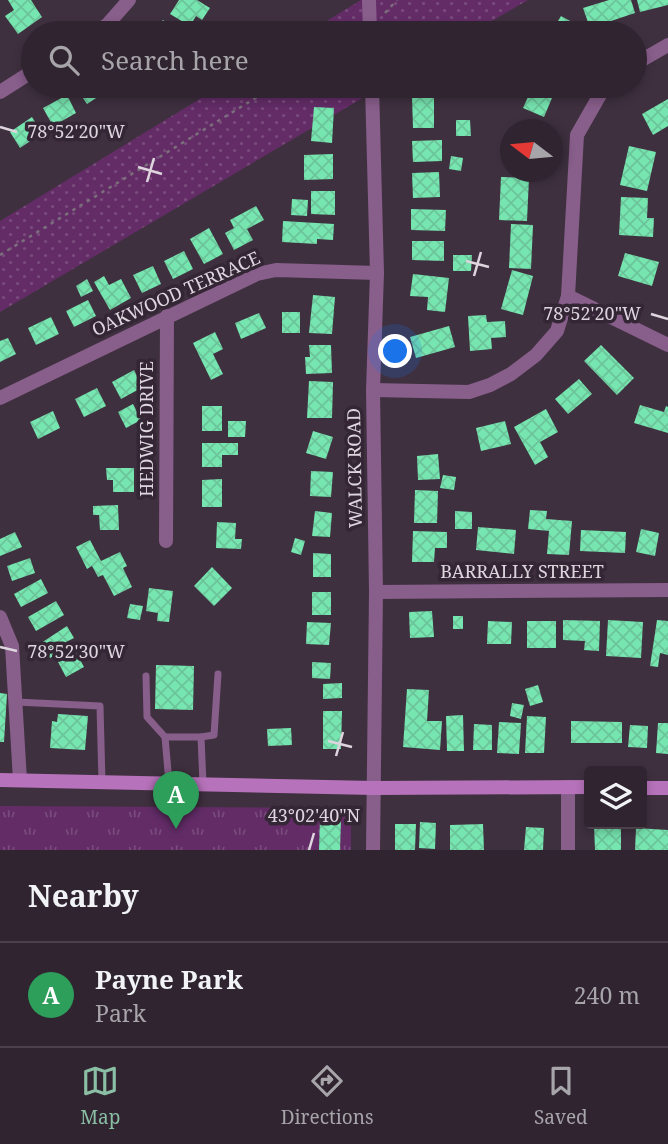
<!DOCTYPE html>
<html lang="en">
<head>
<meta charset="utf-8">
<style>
  body { margin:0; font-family:"Noto Serif",serif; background:#372c37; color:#f1f3f6 }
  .controls { position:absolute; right:21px; bottom:21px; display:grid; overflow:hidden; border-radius:7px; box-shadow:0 4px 10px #0003 }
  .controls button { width:63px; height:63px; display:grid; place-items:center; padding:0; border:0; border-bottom:2px solid #4a414b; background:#2f242f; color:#f1f3f6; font:35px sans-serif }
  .compass { position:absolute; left:500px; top:119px; width:63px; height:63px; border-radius:50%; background:#2f242f; box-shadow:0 4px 10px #0003; rotate:286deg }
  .you { position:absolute; left:396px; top:352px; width:24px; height:24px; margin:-18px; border:5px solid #fff; border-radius:50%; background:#1a73e8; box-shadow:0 0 0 10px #1a73e833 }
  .badge { display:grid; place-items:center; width:46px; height:46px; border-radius:50%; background:#8abfa5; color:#fff; font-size:23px; font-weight:700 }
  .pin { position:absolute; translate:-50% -58px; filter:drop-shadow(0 2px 4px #0008) }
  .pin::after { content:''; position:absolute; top:37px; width:24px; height:21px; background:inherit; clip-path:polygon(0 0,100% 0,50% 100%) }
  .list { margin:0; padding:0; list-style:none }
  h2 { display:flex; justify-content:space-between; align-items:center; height:91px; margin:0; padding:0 28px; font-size:30px }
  h2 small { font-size:23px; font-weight:400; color:#a7a4aa }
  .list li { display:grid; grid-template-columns:46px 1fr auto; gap:21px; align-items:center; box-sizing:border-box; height:105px; padding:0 28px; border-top:2px solid #4a414b }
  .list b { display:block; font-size:26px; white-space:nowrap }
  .list p { margin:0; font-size:23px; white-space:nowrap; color:#a7a4aa }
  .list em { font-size:23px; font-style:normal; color:#a7a4aa }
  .icon { flex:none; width:38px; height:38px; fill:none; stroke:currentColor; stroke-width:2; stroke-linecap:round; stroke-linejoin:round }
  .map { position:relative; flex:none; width:668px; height:850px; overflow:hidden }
  .search { position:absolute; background:#2f242f; box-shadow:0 4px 10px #0003; left:21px; right:21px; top:21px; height:77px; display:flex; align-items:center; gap:18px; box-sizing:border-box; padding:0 24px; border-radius:38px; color:#a7a4aa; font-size:26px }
  .sheet { height:196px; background:#2f242f }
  nav { display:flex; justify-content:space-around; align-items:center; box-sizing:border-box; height:98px; border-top:2px solid #4a414b; background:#2f242f; font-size:19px; color:#a7a4aa }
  nav a { display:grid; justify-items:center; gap:4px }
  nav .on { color:#8abfa5 }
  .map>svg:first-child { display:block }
  .grass { fill:url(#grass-dots) }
  .park { fill:url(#park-tufts) }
  .building { fill:url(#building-cross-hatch) }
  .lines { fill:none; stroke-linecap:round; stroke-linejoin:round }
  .path { stroke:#7c6f7c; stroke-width:2.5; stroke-dasharray:3.5 5; stroke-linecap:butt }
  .lane { stroke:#885e8b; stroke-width:7 }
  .street { stroke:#885e8b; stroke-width:14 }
  .secondary { stroke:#b672ba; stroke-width:14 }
  .ticks { fill:none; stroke:#ded5df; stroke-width:2.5 }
  .labels { text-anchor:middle; stroke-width:7; stroke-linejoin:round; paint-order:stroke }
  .street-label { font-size:18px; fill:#ded5df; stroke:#342635 }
  .ticks-label { font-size:18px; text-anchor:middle; fill:#ded5df; stroke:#342635; stroke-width:7; stroke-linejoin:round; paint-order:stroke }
</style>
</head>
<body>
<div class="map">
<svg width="668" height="850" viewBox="0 0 668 850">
  <defs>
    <pattern id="grass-dots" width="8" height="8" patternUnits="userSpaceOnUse" patternTransform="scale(1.75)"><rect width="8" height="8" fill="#632c67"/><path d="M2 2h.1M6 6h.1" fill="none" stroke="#794a7c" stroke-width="1.8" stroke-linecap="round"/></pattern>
    <pattern id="park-tufts" width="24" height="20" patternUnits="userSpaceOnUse" patternTransform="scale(1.75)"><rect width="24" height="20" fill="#632c67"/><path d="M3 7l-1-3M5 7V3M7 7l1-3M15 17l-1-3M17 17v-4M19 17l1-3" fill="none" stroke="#794a7c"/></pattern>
    <pattern id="building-cross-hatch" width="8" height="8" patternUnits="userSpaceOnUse" patternTransform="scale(1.75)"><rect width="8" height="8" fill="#76e5b0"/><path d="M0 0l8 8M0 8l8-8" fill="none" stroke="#6cc49a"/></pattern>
  </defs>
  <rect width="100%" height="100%" fill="#3f303f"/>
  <!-- grass -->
  <g class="grass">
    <polygon points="361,0 528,0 471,33 307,33"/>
    <polygon points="221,86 383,86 0,312 0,221"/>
  </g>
  <!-- park -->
  <polygon class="park" points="0,806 351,808 351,850 0,850"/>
  <!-- building -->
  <g class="building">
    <polygon points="8,0 31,0 42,17 18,34 5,16 14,10"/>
    <polygon points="179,0 197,0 210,8 202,20 196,16 190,26 170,14"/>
    <polygon points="609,0 631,0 635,13 590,28 583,8"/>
    <polygon points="637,0 668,0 668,5 640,12"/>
    <polygon points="561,16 585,29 582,33 551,33"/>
    <polygon points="163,20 179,33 152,33"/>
    <polygon points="79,86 108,86 110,89 87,104 76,88"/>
    <polygon points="533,86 557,86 544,117 523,108"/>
    <polygon points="67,95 76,113 53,126 43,108"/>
    <polygon points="434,96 434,128 413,128 412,97"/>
    <polygon points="668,99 668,126 653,135 642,114"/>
    <polygon points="314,107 334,108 332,143 311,141"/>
    <polygon points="32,117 42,133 20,148 10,132"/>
    <polygon points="456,120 470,120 471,136 456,136"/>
    <polygon points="442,140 442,161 413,162 412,141"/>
    <polygon points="629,146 656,152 647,191 620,185"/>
    <polygon points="333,154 333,179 304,180 304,155"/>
    <polygon points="451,156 463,158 461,171 449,169"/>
    <polygon points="439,172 440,197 413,198 412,173"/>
    <polygon points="501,177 529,178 527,221 499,220"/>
    <polygon points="311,191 335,191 335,215 311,214"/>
    <polygon points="621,197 648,198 647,218 654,218 653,237 619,235"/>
    <polygon points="292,199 308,200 307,216 291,215"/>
    <polygon points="256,206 264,220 247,229 253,240 234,250 225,233 234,228 230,220"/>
    <polygon points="411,209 446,210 445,231 411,230"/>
    <polygon points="283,221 334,224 333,240 317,239 317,244 282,242"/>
    <polygon points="511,224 533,225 531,269 509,268"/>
    <polygon points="209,228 223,254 204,264 190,239"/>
    <polygon points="412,241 444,241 444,261 412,260"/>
    <polygon points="184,251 193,269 173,279 164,261"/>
    <polygon points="625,253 659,262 652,286 618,276"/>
    <polygon points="453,255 472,255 471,271 453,271"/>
    <polygon points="153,266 161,284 142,293 133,275"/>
    <polygon points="512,270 533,276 523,315 501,309"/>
    <polygon points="413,274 449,278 445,312 427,310 428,297 410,296"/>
    <polygon points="104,276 109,285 121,279 131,298 110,310 94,282"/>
    <polygon points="87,279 93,291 81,297 76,286"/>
    <polygon points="313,295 335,297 332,334 309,333"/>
    <polygon points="88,300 96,316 74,327 66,311"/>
    <rect x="282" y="312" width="18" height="21"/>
    <polygon points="259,313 266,328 241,339 235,323"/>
    <polygon points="486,315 487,322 505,321 506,337 491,338 492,349 470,351 468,316"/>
    <polygon points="51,317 59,334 36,345 28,328"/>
    <polygon points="449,326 455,347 416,358 410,337"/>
    <polygon points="215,332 223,349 213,354 223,374 211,380 193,343"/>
    <polygon points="8,338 16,354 0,362 0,341"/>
    <polygon points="309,345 331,345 332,373 306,374 305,357 310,357"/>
    <polygon points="601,345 634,378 617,395 584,361"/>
    <polygon points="134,370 143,387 121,399 112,382"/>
    <polygon points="579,379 592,394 568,414 555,399"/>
    <polygon points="309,381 333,382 332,418 307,418"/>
    <polygon points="97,388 106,406 84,417 75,399"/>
    <polygon points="133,404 141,420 126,428 118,412"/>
    <polygon points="640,405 664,412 666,406 668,407 668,433 634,423"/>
    <rect x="202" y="406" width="20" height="25"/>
    <polygon points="546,409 558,432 540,442 548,457 535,465 514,427"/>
    <polygon points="53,411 60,428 38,439 30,422"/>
    <polygon points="228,421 246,421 245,437 228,437"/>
    <polygon points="505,421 511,444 481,451 476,428"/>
    <polygon points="313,431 333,437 326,459 306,453"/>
    <polygon points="202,443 238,443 238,455 222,455 222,467 202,467"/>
    <polygon points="438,454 440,479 418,480 417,456"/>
    <polygon points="106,468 134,468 134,492 113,492 113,480 107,480"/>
    <polygon points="311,471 333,472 331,497 310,496"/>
    <polygon points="443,475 456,477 454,490 440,488"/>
    <polygon points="222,479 222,507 202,507 202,480"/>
    <polygon points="415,490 438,491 437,523 414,523"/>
    <polygon points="118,505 119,530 100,530 99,515 93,515 93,506"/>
    <polygon points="530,510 547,511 546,519 572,521 569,555 547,554 549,531 528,529"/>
    <polygon points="315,511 332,513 330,537 312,536"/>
    <polygon points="455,511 472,512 472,529 455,529"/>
    <polygon points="217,522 236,523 235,539 242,539 241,549 216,548"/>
    <polygon points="478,527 516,530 514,554 476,550"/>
    <polygon points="641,529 659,533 655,556 636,552"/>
    <polygon points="581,530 626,532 625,553 580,551"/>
    <polygon points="413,531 447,532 447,548 435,548 434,562 412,562"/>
    <polygon points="15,532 22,547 0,556 0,539"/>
    <polygon points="295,538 305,541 301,555 291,552"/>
    <polygon points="90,540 101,561 120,552 127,566 123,568 132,587 114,596 103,575 98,577 92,566 87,569 76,547"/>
    <polygon points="313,553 331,554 331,577 313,577"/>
    <polygon points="30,558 35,573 12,581 7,566"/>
    <polygon points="212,567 232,588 214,606 194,586"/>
    <polygon points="41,579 48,593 21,607 14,594"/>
    <polygon points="149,588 173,591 169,622 157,621 158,613 146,611"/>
    <rect x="312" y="592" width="19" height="23"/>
    <polygon points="56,601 64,615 36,631 28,617"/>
    <polygon points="130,604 143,606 140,620 127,618"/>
    <polygon points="432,611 434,637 410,638 409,612"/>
    <rect x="453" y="616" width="10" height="13"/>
    <polygon points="563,620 600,621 599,651 584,650 585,641 563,640"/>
    <polygon points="608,620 643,622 641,658 606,656"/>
    <polygon points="657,620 668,621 668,655 660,653 658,667 650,666"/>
    <polygon points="488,621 512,622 511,644 487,644"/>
    <rect x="527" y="621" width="29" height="27"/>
    <polygon points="307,622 331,623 329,645 306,644"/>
    <polygon points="67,626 74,638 66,642 69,646 50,658 41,643"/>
    <polygon points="76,652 84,667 66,677 58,662"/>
    <polygon points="312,662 331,663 330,679 312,678"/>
    <polygon points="156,665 194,666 193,710 155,709"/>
    <polygon points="342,683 342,698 323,699 323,684"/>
    <polygon points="538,685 543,702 530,706 525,689"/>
    <polygon points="407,689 429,690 427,721 442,721 440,750 403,747"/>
    <polygon points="0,693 7,694 4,742 0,742"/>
    <polygon points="512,703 524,705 521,719 510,716"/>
    <polygon points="323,711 342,711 341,749 323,749"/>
    <polygon points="58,714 88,716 85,750 50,748 52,721 57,722"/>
    <polygon points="463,715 464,751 447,751 446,716"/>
    <polygon points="527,716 546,717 544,753 525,753"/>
    <polygon points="571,721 622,722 622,743 571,743"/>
    <polygon points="499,722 521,723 519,754 497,753"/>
    <polygon points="658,723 668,723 668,754 656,753"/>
    <polygon points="474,724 492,725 492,750 473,750"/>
    <polygon points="630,725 648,726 647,748 628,747"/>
    <polygon points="291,728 292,745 268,746 267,729"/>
    <polygon points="320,819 341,820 340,850 319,850"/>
    <polygon points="420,822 436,823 435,849 419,848"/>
    <polygon points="395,824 416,824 415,850 395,850"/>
    <polygon points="483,824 484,850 450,850 450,825"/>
    <polygon points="594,825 621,825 621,850 595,850"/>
    <polygon points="526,827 544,828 543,850 524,850"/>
    <polygon points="636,828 668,830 668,850 635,850"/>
  </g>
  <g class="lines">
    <!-- path -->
    <g class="path">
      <polyline points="385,13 397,0"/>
      <polyline points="0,255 275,86"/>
    </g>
    <!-- lane -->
    <g class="lane">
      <polyline points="146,676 147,717 165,737"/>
      <polyline points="16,702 100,706 102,782"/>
      <polyline points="201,737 214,735 218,674"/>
      <polyline points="169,783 165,737 201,737 203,784"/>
    </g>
    <!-- street -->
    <g class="street">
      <polyline points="369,0 370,33"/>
      <polyline points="94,33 107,25 129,0"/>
      <polyline points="635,64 668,45"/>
      <polyline points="372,86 377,273 373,390 376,592 373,850"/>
      <polyline points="0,92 33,71"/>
      <polyline points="568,296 668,345"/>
      <polyline points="373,390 469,392 490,385 511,374 536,355 557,331 568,296 577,135 605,86"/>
      <polyline points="0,398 257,274 276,270 377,273"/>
      <polyline points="166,541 167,316"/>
      <polyline points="376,592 668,590"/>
      <polyline points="0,617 12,646 20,780"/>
      <polyline points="568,787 568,850"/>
    </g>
    <!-- secondary -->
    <g class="secondary">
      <polyline points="0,780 374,788 589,787"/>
      <polyline points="642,788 668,788"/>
    </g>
  </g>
  <!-- ticks -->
  <path class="ticks" d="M0 127 17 132M138 167 162 174M147 182 154 158M466 261 489 267M474 276 481 252M651 314 668 319M0 647 17 651M328 741 352 747M336 756 343 732M309 850 314 833"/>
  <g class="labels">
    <!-- street labels -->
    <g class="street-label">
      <text transform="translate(176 294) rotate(-24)" y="6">OAKWOOD TERRACE</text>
      <text transform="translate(147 429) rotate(-90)" y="6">HEDWIG DRIVE</text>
      <text transform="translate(355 468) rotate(-91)" y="6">WALCK ROAD</text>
      <text x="522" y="578">BARRALLY STREET</text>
    </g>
  </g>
  <g class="ticks-label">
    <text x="76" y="138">78°52'20"W</text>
    <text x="592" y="320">78°52'20"W</text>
    <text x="76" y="658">78°52'30"W</text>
    <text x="314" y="822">43°02'40"N</text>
  </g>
</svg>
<div class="controls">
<button><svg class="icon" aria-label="layers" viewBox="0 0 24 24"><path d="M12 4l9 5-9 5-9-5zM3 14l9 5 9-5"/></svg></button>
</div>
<svg class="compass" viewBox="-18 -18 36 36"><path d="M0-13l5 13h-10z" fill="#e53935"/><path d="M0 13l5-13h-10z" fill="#a7a4aa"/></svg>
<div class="you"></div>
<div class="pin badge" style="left:176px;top:829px;background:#2e9e5b">A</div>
<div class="search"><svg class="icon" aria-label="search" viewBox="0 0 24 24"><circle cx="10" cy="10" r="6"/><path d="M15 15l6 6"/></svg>Search here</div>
</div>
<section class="sheet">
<h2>Nearby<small></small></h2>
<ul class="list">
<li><span class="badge" style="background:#2e9e5b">A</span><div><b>Payne Park</b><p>Park</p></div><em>240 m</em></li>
</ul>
</section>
<nav>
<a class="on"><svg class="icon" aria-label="map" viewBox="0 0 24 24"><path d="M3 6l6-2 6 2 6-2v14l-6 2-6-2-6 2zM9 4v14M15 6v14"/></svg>Map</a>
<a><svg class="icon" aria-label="directions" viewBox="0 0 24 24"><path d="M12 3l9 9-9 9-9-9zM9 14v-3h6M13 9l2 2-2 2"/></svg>Directions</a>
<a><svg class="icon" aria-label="saved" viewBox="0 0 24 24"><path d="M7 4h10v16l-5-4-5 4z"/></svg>Saved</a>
</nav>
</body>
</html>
